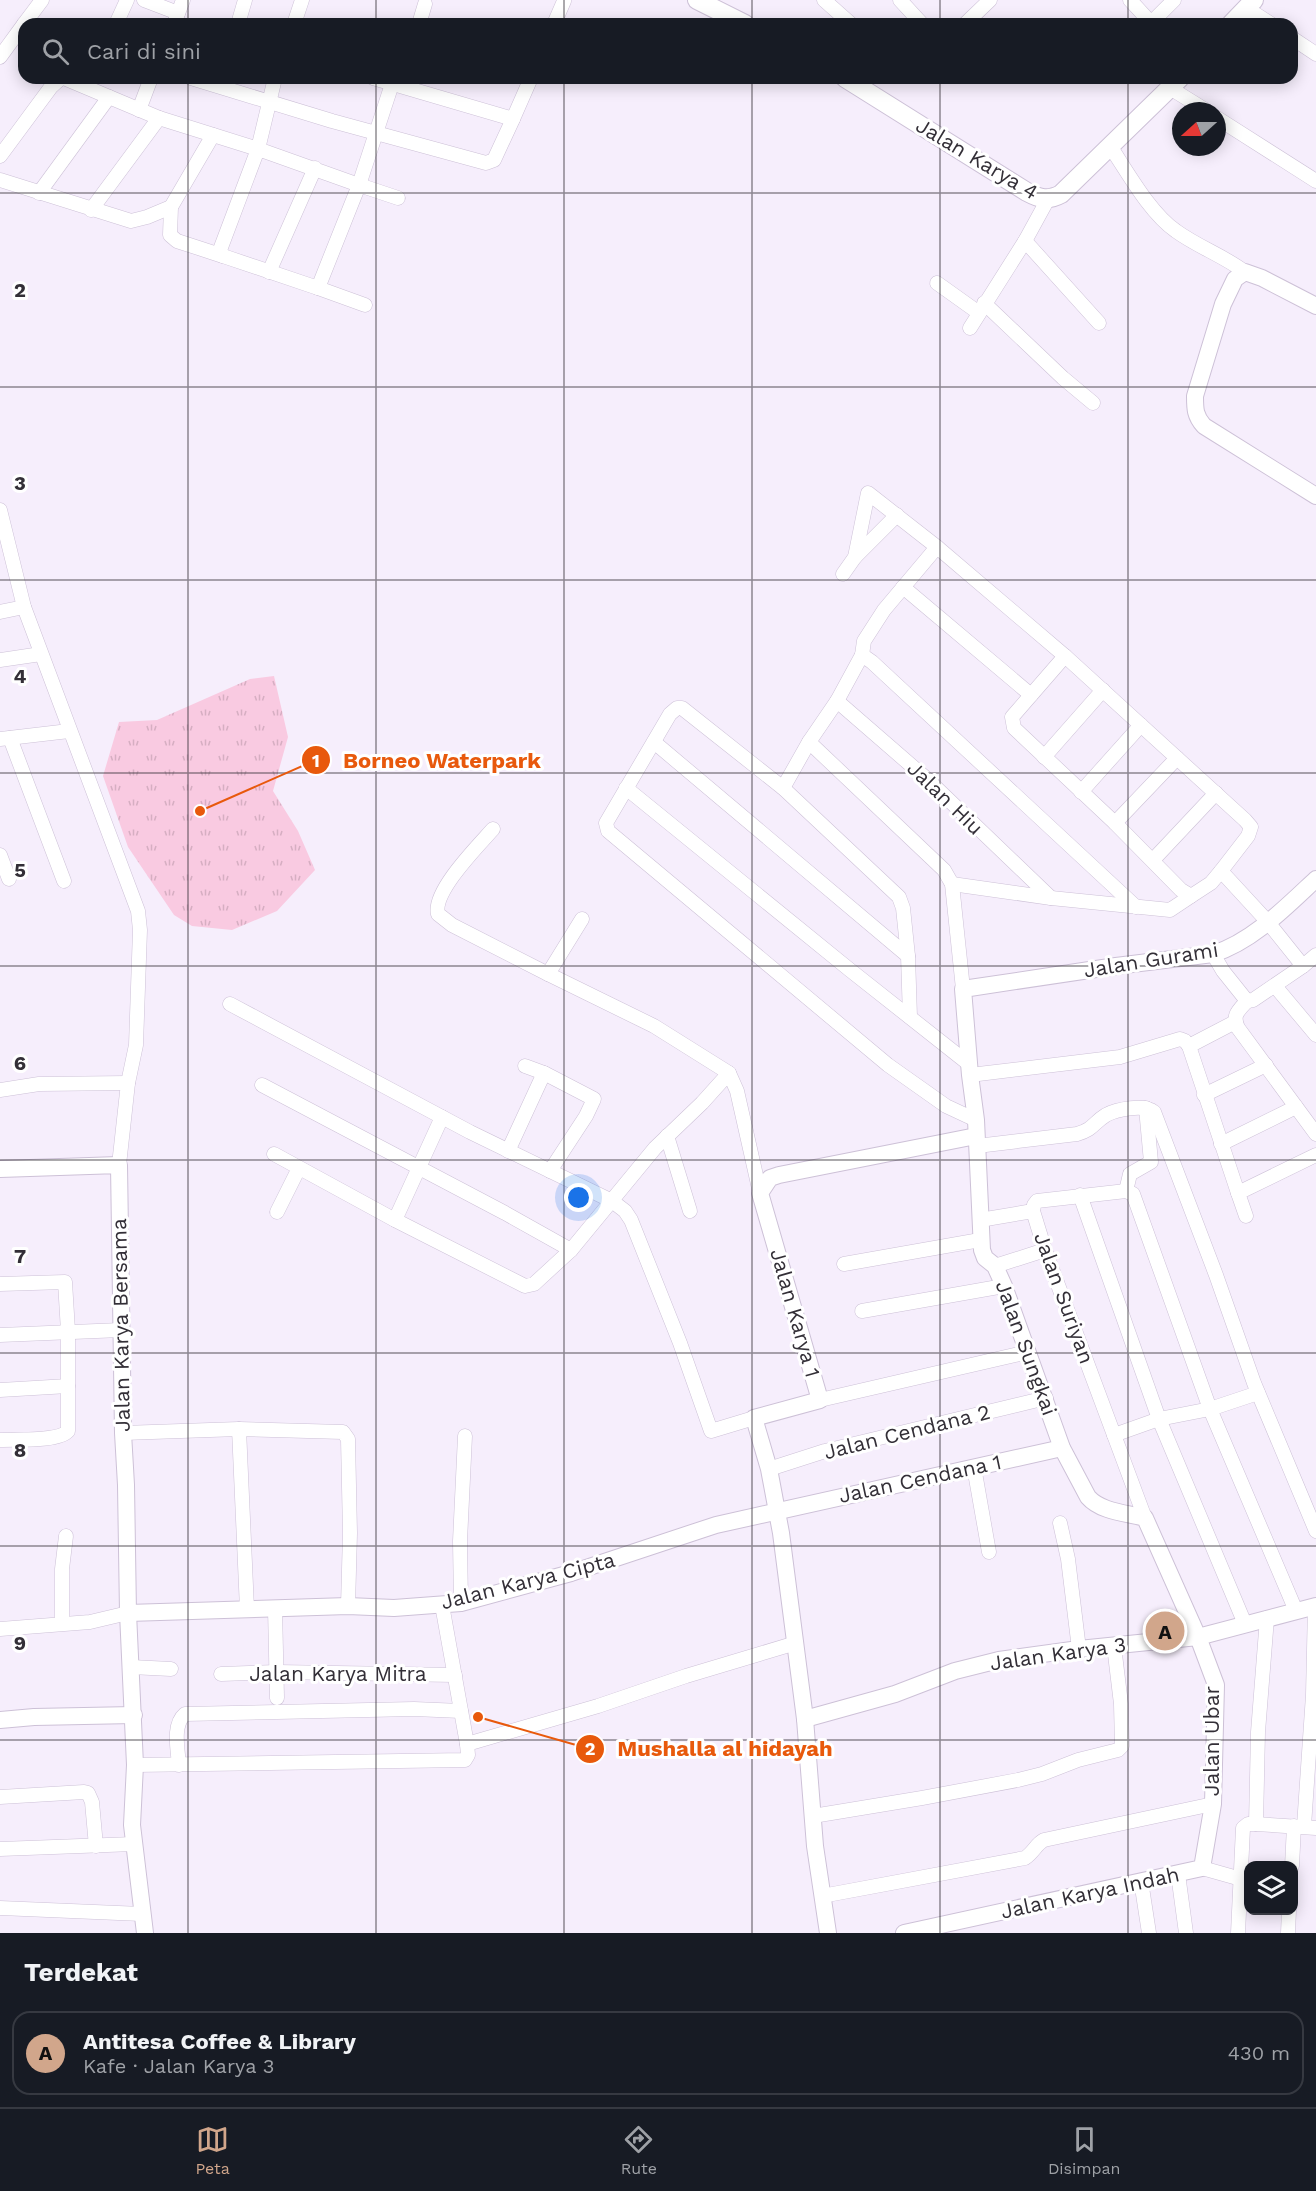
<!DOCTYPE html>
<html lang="id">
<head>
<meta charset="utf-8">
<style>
  body { margin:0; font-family:"Work Sans",sans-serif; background:#242831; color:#f1f3f6 }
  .controls { position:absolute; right:18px; bottom:18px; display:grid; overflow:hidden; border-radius:12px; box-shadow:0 3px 15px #0003 }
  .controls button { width:54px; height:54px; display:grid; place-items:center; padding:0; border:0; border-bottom:2px solid #363941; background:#171b24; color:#f1f3f6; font:30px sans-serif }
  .compass { position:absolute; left:1172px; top:102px; width:54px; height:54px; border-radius:50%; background:#171b24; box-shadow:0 3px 15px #0003; rotate:249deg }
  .you { position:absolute; left:579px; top:1198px; width:21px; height:21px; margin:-15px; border:4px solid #fff; border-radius:50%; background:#1a73e8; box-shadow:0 0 0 9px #1a73e833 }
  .badge { display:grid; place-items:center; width:39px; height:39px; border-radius:50%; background:#d1a68b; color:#111; font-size:20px; font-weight:700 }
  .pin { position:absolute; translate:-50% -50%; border:3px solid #fff; box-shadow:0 2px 6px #0006 }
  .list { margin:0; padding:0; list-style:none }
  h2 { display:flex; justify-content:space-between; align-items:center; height:78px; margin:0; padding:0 24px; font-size:26px }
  h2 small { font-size:20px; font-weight:400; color:#9ea1a6 }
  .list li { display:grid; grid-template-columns:39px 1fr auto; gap:18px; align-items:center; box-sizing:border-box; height:84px; margin:0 12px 12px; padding:0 12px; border:2px solid #363941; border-radius:18px }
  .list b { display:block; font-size:22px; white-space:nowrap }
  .list p { margin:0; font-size:20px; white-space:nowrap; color:#9ea1a6 }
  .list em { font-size:20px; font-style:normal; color:#9ea1a6 }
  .icon { flex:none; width:33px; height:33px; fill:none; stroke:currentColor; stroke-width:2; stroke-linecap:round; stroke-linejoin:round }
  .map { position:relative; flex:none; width:1316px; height:1933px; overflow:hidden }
  .search { position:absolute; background:#171b24; box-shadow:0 3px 15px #0003; left:18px; right:18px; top:18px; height:66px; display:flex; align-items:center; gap:15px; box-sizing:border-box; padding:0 21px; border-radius:18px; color:#9ea1a6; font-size:22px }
  .sheet { height:174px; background:#171b24 }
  nav { display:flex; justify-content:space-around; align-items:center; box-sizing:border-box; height:84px; border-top:2px solid #363941; background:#171b24; font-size:16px; color:#9ea1a6 }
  nav a { display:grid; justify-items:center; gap:3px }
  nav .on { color:#d1a68b }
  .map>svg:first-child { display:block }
  .park { fill:url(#park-tufts) }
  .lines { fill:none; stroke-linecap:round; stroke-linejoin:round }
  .minor-casing { stroke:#cdc1d7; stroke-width:15 }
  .tertiary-casing { stroke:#cdc1d7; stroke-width:18 }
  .secondary-casing { stroke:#cdc1d7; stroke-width:20 }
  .minor { stroke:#fff; stroke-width:14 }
  .tertiary { stroke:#fff; stroke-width:16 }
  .secondary { stroke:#fff; stroke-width:18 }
  .grid { fill:none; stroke:#332f37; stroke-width:1.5; stroke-opacity:0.55 }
  .labels { text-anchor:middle; stroke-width:6; stroke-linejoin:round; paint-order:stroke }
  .street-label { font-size:21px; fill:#332f37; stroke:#fff }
  .grid-label { font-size:20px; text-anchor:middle; font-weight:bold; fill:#332f37; stroke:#fff; stroke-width:6; stroke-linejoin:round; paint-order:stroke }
  .leader { fill:none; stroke:#e8590c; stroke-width:2 }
  .callout-dot { fill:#e8590c; stroke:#fff; stroke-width:2 }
  .mark-label { font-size:18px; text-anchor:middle; font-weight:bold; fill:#fff }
  .callout-label { font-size:22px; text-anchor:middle; font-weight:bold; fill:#e8590c; stroke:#fff; stroke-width:6; stroke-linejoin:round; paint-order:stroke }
</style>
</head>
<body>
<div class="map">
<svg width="1316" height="1933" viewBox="0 0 1316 1933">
  <defs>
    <pattern id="park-tufts" width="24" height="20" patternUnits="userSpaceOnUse" patternTransform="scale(1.5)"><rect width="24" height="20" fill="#f9cae1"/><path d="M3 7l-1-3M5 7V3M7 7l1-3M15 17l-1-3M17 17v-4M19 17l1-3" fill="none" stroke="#d6aec2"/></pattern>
  </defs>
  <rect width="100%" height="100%" fill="#f6eefc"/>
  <!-- park -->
  <polygon class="park" points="274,676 288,737 273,791 298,831 315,870 277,911 232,930 192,926 174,915 128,847 103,776 119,722 157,720 250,679"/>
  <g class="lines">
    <!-- minor casing -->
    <g class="minor-casing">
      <g id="minor">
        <polyline points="144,0 178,13"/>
        <polyline points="824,0 851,24"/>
        <polyline points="900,0 922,24"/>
        <polyline points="1130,0 1152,24"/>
        <polyline points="1246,8 1271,24"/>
        <polyline points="1151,23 1174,0"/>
        <polyline points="24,24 42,0"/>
        <polyline points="116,24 127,0"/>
        <polyline points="174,24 183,0"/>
        <polyline points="238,24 245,0"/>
        <polyline points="294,24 302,0"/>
        <polyline points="419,24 425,4"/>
        <polyline points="554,24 564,1"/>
        <polyline points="965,24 990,0"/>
        <polyline points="1292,38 1316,54"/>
        <polyline points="0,57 24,24"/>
        <polyline points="64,78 159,118 258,149 359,185 318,288 223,256 220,250 258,149 275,78"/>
        <polyline points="191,78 332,121 486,163 494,160 513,119"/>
        <polyline points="373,78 513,119 531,78"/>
        <polyline points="392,84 359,185 398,198"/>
        <polyline points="1170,88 1207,111"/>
        <polyline points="139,110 151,78"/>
        <polyline points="1217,118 1316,181"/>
        <polyline points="213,135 171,207 170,235 177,241 223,256"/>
        <path d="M1110 146C1128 173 1150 213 1176 231 1198 247 1224 256 1245 272"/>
        <polyline points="0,156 51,87 61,78"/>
        <polyline points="0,180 131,221 147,217 171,207"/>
        <polyline points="39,193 109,97"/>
        <polyline points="91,210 159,118"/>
        <polyline points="1025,241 1099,323"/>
        <polyline points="269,272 315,168"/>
        <polyline points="937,283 979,313"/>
        <polyline points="318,288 365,305"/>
        <polyline points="984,303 1063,378 1093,403"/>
        <polyline points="970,328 1025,241 1048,199"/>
        <polyline points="0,510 24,607 138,911 140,930 136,1045 128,1083 119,1165"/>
        <polyline points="855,557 897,515"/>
        <polyline points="843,574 855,557 868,493 937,547"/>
        <polyline points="903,587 1031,695"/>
        <polyline points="0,612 24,607"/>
        <polyline points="862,655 864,641 884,610 937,547 1065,656 1245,820 1251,827 1248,836 1221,871"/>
        <polyline points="1065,656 1012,717 1014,728 1115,823 1181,890 1191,896 1211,883 1221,871 1267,921 1303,966 1253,1000 1247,1001 1223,971 1213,954"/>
        <polyline points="0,660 41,654"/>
        <polyline points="837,701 928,780 1051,898"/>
        <polyline points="10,738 64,881"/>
        <polyline points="0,739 69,731"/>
        <polyline points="654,742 908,956 910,1017"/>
        <polyline points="809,742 944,870 952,884 963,989"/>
        <polyline points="1044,757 1103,690"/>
        <polyline points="626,788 850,970 969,1064"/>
        <polyline points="783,788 809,742 837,701 862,655 872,662 1136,907"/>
        <polyline points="1081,792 1141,725"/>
        <polyline points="1115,823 1177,758"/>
        <path d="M493 829C478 846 432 892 438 914L452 925 548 974"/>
        <polyline points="0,855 9,879"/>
        <polyline points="1153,860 1216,793"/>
        <polyline points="952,884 1051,898 1170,910 1191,896"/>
        <polyline points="582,919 548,974 654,1026 729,1073"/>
        <polyline points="908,956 903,908 899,897 783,788 682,708 677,708 670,714 606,823 608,831 888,1065 946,1106 976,1120"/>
        <polyline points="1303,966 1316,955"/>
        <polyline points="1275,986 1316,1035"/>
        <path d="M1247 1001C1238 1011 1232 1015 1238 1028L1316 1134"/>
        <polyline points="230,1004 470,1132 612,1201 625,1211 631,1220 680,1343 711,1431 754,1418"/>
        <polyline points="1189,1046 1235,1022"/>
        <polyline points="525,1066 544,1073 594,1099 586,1116 550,1171"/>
        <polyline points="970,1075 1120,1057 1180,1039 1185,1041 1189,1046 1238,1193"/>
        <polyline points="262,1085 505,1213 571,1250"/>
        <polyline points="0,1090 39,1084 128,1083"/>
        <polyline points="1204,1095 1266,1065"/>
        <polyline points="667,1136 690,1211"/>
        <polyline points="1221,1144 1296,1107"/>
        <path d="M977 1146 1077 1134C1094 1129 1093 1123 1106 1115 1117 1109 1144 1104 1154 1112L1216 1275 1254 1383 1316 1531"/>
        <polyline points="508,1151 544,1073"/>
        <polyline points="274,1154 395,1220 525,1286 534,1284 571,1250 655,1148 702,1103 729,1073 737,1091 760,1193"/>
        <polyline points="1126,1191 1130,1174 1151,1162 1146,1108"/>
        <polyline points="1080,1195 1159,1419 1245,1624"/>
        <polyline points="277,1212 299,1168"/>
        <polyline points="1246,1216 1238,1193 1316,1155"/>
        <polyline points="395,1220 442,1117"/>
        <polyline points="980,1220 1033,1211"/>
        <polyline points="844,1264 980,1240"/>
        <polyline points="995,1266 1045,1250"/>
        <path d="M0 1284 65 1282 68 1331V1431C58 1442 16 1439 0 1440"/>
        <polyline points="862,1311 1004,1286"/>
        <polyline points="0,1335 121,1330"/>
        <polyline points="0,1390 68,1386"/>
        <polyline points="820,1400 1028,1352"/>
        <polyline points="239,1429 247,1609"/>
        <polyline points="123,1433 239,1429 343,1432 348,1439 350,1533 348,1606"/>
        <polyline points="1114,1435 1159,1419 1210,1409 1258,1393"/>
        <polyline points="974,1467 989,1552"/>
        <polyline points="769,1469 825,1451 1046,1398"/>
        <polyline points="1145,1518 1045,1250 1033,1211 1034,1205 1037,1201 1126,1191 1133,1194 1210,1409 1296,1611"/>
        <polyline points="1060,1523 1068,1559 1079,1649"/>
        <polyline points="461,1603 460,1541 465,1436"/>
        <polyline points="275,1608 277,1698"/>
        <polyline points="62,1623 62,1569 66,1536"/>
        <polyline points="0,1629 90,1622 128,1613"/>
        <polyline points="131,1667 171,1669"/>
        <polyline points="221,1674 277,1672 455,1675"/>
        <polyline points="467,1744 598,1706 686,1676 796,1643"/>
        <polyline points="135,1765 465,1760 468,1755 467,1744 442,1605"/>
        <path d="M179 1765C178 1750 172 1725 185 1714L414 1709 461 1711"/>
        <polyline points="0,1797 84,1792 88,1793 92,1802 96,1846"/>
        <polyline points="813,1816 922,1798 1018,1780 1042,1774 1078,1760 1118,1750 1122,1746 1121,1704 1114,1646"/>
        <polyline points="1256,1824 1316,1828"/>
        <polyline points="1304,1826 1313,1695 1315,1606"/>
        <polyline points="0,1849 134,1844"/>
        <polyline points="1292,1866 1294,1826"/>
        <polyline points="1202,1868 1241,1879"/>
        <polyline points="1178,1874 1186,1933"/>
        <polyline points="1141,1881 1149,1933"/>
        <path d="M822 1896 1025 1858C1034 1852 1036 1844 1044 1840L1213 1804"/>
        <polyline points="0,1908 142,1914"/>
        <polyline points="1238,1933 1243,1828 1248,1824 1256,1824 1258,1732 1267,1618"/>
        <polyline points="1288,1933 1289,1910"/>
      </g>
    </g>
    <!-- tertiary casing -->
    <g class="tertiary-casing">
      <g id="tertiary">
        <path d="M1316 306 1262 278 1245 272 1235 279 1223 304 1195 396C1195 409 1195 416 1204 426L1316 496"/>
        <polyline points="0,1169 119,1165 123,1433 126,1485 128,1613 135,1765 132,1825 145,1933"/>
        <polyline points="128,1613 348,1606 394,1608 461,1603 571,1573 716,1525 1062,1448"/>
        <polyline points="805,1719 895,1694 955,1671 999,1660 1079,1649 1198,1637 1316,1606"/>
        <polyline points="0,1720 34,1717 134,1715"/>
        <polyline points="828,1933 815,1846 805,1719 781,1533 769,1469 754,1418 820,1400 760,1193 770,1178 779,1175 976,1136"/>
        <path d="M904 1933 1202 1868 1213 1804 1216 1685 1198 1637 1145 1518C1127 1513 1101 1512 1088 1497L1062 1448 1004 1286 995 1266 985 1258 982 1250 976 1120 970 1075 963 989 1116 966 1213 954C1252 942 1286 907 1316 879"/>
      </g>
    </g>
    <!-- secondary casing -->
    <g class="secondary-casing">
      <g id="secondary">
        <polyline points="697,0 745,24"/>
        <polyline points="1231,24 1254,0"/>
        <path d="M845 78 1027 192C1040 199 1048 201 1061 194L1180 78"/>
      </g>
    </g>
    <!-- minor -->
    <use href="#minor" class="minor"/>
    <!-- tertiary -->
    <use href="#tertiary" class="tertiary"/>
    <!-- secondary -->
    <use href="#secondary" class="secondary"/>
  </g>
  <!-- grid -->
  <path class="grid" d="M188 0V24M376 0V24M564 0V24M752 0V24M940 0V24M1128 0V24M188 78V1933M376 78V1933M564 78V1933M752 78V1933M940 78V1933M1128 78V1933M0 193H1316M0 387H1316M0 580H1316M0 773H1316M0 966H1316M0 1160H1316M0 1353H1316M0 1546H1316M0 1740H1316"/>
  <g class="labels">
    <!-- street labels -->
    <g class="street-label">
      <text transform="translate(977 159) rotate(31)" y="7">Jalan Karya 4</text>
      <text transform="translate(945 798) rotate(44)" y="7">Jalan Hiu</text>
      <text transform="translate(1151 960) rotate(-9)" y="7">Jalan Gurami</text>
      <text transform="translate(1064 1298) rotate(70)" y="7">Jalan Suriyan</text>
      <text transform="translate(795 1313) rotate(74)" y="7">Jalan Karya 1</text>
      <text transform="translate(121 1325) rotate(-91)" y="7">Jalan Karya Bersama</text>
      <text transform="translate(1026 1348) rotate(70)" y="7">Jalan Sungkai</text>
      <text transform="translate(907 1432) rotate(-14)" y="7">Jalan Cendana 2</text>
      <text transform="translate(920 1479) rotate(-12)" y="7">Jalan Cendana 1</text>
      <text transform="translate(528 1581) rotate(-14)" y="7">Jalan Karya Cipta</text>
      <text transform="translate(1058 1654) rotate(-8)" y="7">Jalan Karya 3</text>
      <text x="338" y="1681">Jalan Karya Mitra</text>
      <text transform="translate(1212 1741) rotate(-90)" y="7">Jalan Ubar</text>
      <text transform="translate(1090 1893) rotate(-12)" y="7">Jalan Karya Indah</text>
    </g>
  </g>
  <g class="grid-label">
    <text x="20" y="297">2</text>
    <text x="20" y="490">3</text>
    <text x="20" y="683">4</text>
    <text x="20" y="877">5</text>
    <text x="20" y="1070">6</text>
    <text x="20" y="1263">7</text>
    <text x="20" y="1457">8</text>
    <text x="20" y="1650">9</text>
  </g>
  <!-- callouts -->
  <path class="leader" d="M200 811L316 760M478 1717L590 1749"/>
  <g class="callout-dot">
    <circle cx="200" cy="811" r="6"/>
    <circle cx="478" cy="1717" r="6"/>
    <circle cx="316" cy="760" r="15"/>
    <circle cx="590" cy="1749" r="15"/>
  </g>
  <g class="mark-label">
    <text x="316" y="767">1</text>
    <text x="590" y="1755">2</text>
  </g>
  <g class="callout-label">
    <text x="442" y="768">Borneo Waterpark</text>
    <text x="725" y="1756">Mushalla al hidayah</text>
  </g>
</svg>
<div class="controls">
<button><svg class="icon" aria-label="layers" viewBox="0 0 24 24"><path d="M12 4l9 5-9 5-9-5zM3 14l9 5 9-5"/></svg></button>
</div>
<svg class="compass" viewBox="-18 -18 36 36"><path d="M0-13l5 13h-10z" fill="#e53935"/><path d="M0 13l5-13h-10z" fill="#9ea1a6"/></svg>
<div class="you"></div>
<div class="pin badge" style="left:1165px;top:1631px">A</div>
<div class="search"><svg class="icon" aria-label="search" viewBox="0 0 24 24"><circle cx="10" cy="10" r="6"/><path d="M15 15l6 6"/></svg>Cari di sini</div>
</div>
<section class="sheet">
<h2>Terdekat<small></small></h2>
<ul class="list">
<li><span class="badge">A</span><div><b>Antitesa Coffee &amp; Library</b><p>Kafe · Jalan Karya 3</p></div><em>430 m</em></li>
</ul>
</section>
<nav>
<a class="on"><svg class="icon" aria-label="map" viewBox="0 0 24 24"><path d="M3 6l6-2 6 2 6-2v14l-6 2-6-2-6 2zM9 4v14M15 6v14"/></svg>Peta</a>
<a><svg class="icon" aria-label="directions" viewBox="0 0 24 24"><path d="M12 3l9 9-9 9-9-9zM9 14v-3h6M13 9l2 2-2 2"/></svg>Rute</a>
<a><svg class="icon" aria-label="saved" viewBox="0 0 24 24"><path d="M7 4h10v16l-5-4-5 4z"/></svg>Disimpan</a>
</nav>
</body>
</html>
